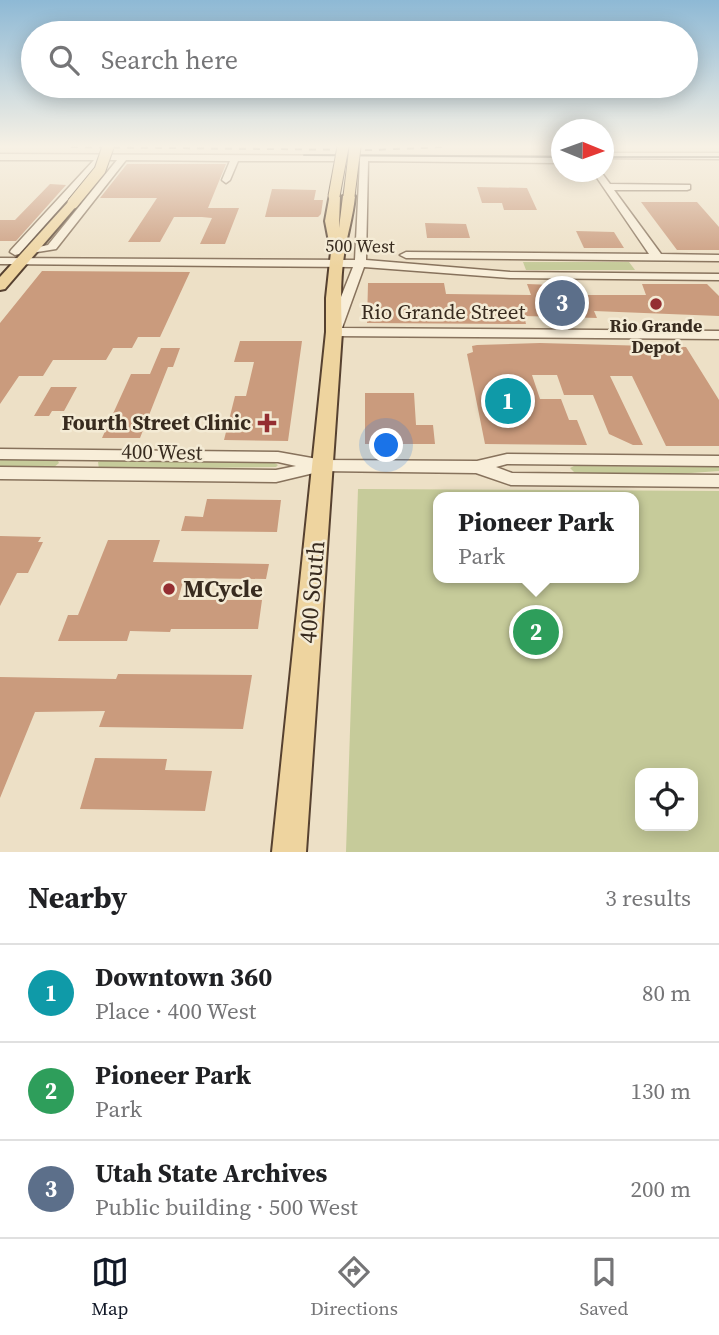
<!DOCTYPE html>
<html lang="en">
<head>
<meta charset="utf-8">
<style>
  body { margin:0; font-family:"Source Serif 4",serif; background:#f6f6f6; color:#202124 }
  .controls { position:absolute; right:21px; bottom:21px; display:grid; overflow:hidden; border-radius:14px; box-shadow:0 4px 18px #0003 }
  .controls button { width:63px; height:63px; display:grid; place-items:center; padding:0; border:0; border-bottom:2px solid #e0e0e0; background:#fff; color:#202124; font:35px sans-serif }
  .compass { position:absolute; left:551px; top:119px; width:63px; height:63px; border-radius:50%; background:#fff; box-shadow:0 4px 18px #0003; rotate:91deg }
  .you { position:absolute; left:387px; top:446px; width:24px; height:24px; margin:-18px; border:5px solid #fff; border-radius:50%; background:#1a73e8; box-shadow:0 0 0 10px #1a73e833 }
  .badge { display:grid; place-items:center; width:46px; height:46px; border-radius:50%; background:#111827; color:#fff; font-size:23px; font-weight:700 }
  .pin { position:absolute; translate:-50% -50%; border:4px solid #fff; box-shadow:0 2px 7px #0006 }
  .popup { position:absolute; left:433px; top:492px; width:206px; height:91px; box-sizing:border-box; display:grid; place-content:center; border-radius:14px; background:#fff; filter:drop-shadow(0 2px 5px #0005); font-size:23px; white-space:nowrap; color:#757577 }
  .popup b { font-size:26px; color:#202124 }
  .popup::after { content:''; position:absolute; left:50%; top:100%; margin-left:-14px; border:14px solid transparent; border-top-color:#fff }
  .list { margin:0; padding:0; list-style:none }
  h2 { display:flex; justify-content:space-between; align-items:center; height:91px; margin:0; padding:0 28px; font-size:30px }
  h2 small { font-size:23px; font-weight:400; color:#757577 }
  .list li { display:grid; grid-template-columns:46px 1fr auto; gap:21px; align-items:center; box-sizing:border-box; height:98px; padding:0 28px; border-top:2px solid #e0e0e0 }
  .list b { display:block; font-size:26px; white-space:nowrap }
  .list p { margin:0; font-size:23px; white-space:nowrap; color:#757577 }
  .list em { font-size:23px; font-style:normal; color:#757577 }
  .icon { flex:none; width:38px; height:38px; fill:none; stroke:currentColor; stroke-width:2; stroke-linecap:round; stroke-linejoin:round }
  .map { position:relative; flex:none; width:719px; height:852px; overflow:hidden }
  .search { position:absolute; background:#fff; box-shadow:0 4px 18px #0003; left:21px; right:21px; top:21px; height:77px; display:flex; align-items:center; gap:18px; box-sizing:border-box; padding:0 24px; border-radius:38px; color:#757577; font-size:26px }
  .sheet { height:385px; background:#fff }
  nav { display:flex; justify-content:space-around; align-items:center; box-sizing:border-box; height:98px; border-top:2px solid #e0e0e0; background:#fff; font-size:19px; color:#757577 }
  nav a { display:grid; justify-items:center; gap:4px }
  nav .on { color:#111827 }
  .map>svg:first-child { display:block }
  .green { fill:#c6cb9a; fill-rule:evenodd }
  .building { fill:#ca9b7d }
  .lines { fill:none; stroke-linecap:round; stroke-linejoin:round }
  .minor-casing { stroke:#87725c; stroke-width:3 }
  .major-casing { stroke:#564130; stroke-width:4 }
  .minor { fill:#f8eed9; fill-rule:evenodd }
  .major { fill:#eed49f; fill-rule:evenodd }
  .tram { stroke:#382b1f; stroke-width:2 }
  .rail { stroke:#382b1f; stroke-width:2; stroke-dasharray:7 7; stroke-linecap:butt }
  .major-bridge-casing { stroke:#564130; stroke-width:13; stroke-linecap:butt }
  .major-bridge { stroke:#eed49f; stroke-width:11 }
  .poi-dot { fill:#942e31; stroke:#f4ebd5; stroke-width:2.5 }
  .labels { text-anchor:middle; stroke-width:5; stroke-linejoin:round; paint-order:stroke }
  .far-street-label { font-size:18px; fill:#382b1f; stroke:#f4ebd5 }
  .far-poi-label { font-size:18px; font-weight:bold; fill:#382b1f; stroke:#f4ebd5 }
  .street-label { font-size:21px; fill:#382b1f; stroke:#f4ebd5 }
  .poi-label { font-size:21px; font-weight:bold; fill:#382b1f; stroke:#f4ebd5; text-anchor:end }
  .near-poi-label { font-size:24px; font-weight:bold; fill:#382b1f; stroke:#f4ebd5; text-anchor:start }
  .near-street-label { font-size:24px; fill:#382b1f; stroke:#f4ebd5 }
</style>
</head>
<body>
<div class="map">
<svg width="719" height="852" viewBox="0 0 719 852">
  <rect width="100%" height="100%" fill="#ede0c6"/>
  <!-- green -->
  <g class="green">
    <polygon points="523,262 629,262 635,270 526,270"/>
    <polygon points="0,457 57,459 59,463 53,468 0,469"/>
    <polygon points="104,459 271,461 278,465 276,467 99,469 98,462"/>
    <polygon points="574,466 719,467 719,471 677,474 575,473 570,468"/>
    <path d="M358 489 719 491V852H346ZM438 497H634V578H438ZM693 773V826H640V773Z"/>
  </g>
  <!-- building -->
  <g class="building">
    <polygon points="127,164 226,164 208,208 239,208 225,244 200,244 212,218 202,217 174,217 160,242 128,242 157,198 100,198"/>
    <polygon points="50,184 66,185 16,241 0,241 0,220 15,220"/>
    <polygon points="477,187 527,188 537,210 504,210 502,203 482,203"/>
    <polygon points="272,189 316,190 314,200 323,200 321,214 318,217 265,217"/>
    <polygon points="641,202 697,202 719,227 719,250 677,250"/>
    <polygon points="425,223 466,224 470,238 427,238"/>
    <polygon points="576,231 614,232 624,248 584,248"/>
    <polygon points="42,271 190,272 160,337 138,337 132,348 113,348 106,360 53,360 43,376 19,376 0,404 0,323"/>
    <polygon points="368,283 444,283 446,294 531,295 527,284 580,286 585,295 646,295 642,284 707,284 719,296 719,316 594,311 597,318 524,316 526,324 367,323"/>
    <polygon points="240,341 302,341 288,441 224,440 235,396 246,396 254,362 234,362"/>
    <polygon points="540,343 686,347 719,400 719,446 666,446 632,376 610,376 643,445 633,445 609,434 593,395 564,395 557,375 532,375 540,399 561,399 569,420 577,420 587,445 485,444 467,354 473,352 472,346 477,345"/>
    <polygon points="161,348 180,348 173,367 168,367 140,438 102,438 131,374 150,374"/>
    <polygon points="51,387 77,387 64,411 52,411 49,416 34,416"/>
    <polygon points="365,393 414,393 416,425 433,425 435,444 365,444"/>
    <polygon points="207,499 281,500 277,532 181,531 185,516 203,517"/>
    <polygon points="0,536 41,537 38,542 43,542 28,573 17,573 0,606"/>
    <polygon points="108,540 160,540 153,562 269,564 266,579 184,578 178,600 262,600 258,629 171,629 170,632 130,631 127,641 58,641 68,615 78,615"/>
    <polygon points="118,674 252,675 243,729 99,727 105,711 35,712 0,798 0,677 116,679"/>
    <polygon points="95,758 167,759 165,770 212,771 205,811 80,809"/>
  </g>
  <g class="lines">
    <!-- minor casing -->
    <g class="minor-casing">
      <g id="minor">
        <polygon points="719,153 719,159 604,158 604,153"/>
        <polygon points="0,154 562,157 562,163 368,161 366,260 510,272 719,274 719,280 510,278 364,267 342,328 719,331 719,339 334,336 327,332 353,267 0,264 0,258 355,260 360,161 238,161 230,180 226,183 222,180 230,161 126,160 56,249 25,254 25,250 48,245 117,160 103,160 19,254 15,255 10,252 11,250 94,160 0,160"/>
        <polygon points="593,172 601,172 610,184 690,185 690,189 687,190 614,190 661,254 719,255 719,261 406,258 400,255 406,252 649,254"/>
        <polygon points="0,449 278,452 323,460 477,461 507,454 719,456 719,466 507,464 496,467 512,473 719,475 719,487 511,485 476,473 322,471 276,482 0,479 0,467 276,470 296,466 278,462 0,459"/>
      </g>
    </g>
    <!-- major casing -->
    <g class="major-casing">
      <g id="major">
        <path d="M330 194 340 196 339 228 343 196 349 193 355 196C353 217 347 235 344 255 340 280 341 307 342 332L306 852H272L326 332V298L331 252 325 221Z"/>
        <polygon points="69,201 79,203 5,289 0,290 0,277"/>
      </g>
    </g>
    <!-- minor -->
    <use href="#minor" class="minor"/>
    <!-- major -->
    <use href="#major" class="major"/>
    <!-- tram -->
    <g class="tram">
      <polyline points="304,155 562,157"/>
      <polyline points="604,157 719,157"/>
    </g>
    <!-- rail -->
    <polyline class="rail" points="71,147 370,150 444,147"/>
    <!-- major-bridge casing -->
    <g class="major-bridge-casing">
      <g id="major-bridge">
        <polyline points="334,196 343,147"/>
        <polyline points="349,196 355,147"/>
        <polyline points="73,203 100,170 108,147"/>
      </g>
    </g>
    <!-- major-bridge -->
    <use href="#major-bridge" class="major-bridge"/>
  </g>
  <!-- sky -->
  <linearGradient id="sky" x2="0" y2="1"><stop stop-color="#8eb9d5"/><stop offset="0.55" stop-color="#f7f1e5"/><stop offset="1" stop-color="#f7f1e5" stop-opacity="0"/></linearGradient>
  <rect width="719" height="266" fill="url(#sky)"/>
  <!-- markers -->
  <g class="poi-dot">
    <circle cx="656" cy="304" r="7"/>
    <path d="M263.5 412.5h7v7h7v7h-7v7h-7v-7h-7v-7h7z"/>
    <circle cx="169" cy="589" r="7"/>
  </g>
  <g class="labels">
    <!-- far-street labels -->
    <g class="far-street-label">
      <text transform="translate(360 246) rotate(1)" y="6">500 West</text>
    </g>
    <!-- far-poi labels -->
    <g class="far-poi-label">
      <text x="656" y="332">Rio Grande<tspan x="656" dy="21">Depot</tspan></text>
    </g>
    <!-- street labels -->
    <g class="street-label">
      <text x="443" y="319">Rio Grande Street</text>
      <text transform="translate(162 452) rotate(1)" y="7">400 West</text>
    </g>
    <!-- poi labels -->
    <g class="poi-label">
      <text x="251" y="430">Fourth Street Clinic</text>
    </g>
    <!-- near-poi labels -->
    <g class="near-poi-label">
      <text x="183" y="597">MCycle</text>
    </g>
    <!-- near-street labels -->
    <g class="near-street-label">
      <text transform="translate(312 592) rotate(-85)" y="8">400 South</text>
    </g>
  </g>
</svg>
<div class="controls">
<button><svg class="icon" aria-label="locate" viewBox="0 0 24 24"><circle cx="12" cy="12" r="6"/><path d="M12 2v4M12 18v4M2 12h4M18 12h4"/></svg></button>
</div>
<svg class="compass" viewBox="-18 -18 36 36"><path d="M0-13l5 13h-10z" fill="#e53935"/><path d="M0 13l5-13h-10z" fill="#757577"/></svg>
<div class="you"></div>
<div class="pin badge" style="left:508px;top:401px;background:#0f9aa8">1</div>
<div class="pin badge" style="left:536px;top:632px;background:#2e9e5b">2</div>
<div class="popup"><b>Pioneer Park</b>Park</div>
<div class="pin badge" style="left:562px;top:303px;background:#5c6f8a">3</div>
<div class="search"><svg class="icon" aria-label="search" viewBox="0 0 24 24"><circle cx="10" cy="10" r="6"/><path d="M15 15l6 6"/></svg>Search here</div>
</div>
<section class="sheet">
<h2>Nearby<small>3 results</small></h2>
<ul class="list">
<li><span class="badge" style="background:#0f9aa8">1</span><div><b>Downtown 360</b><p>Place · 400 West</p></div><em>80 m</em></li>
<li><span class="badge" style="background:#2e9e5b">2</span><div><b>Pioneer Park</b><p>Park</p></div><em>130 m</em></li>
<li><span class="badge" style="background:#5c6f8a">3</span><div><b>Utah State Archives</b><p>Public building · 500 West</p></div><em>200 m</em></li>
</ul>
</section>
<nav>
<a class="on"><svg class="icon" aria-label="map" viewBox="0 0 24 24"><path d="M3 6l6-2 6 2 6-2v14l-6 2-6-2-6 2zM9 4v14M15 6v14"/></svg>Map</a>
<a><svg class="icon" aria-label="directions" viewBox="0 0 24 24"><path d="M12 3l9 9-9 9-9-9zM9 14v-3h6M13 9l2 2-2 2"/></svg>Directions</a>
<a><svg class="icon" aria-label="saved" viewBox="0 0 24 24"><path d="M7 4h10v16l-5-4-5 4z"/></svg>Saved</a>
</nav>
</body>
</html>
